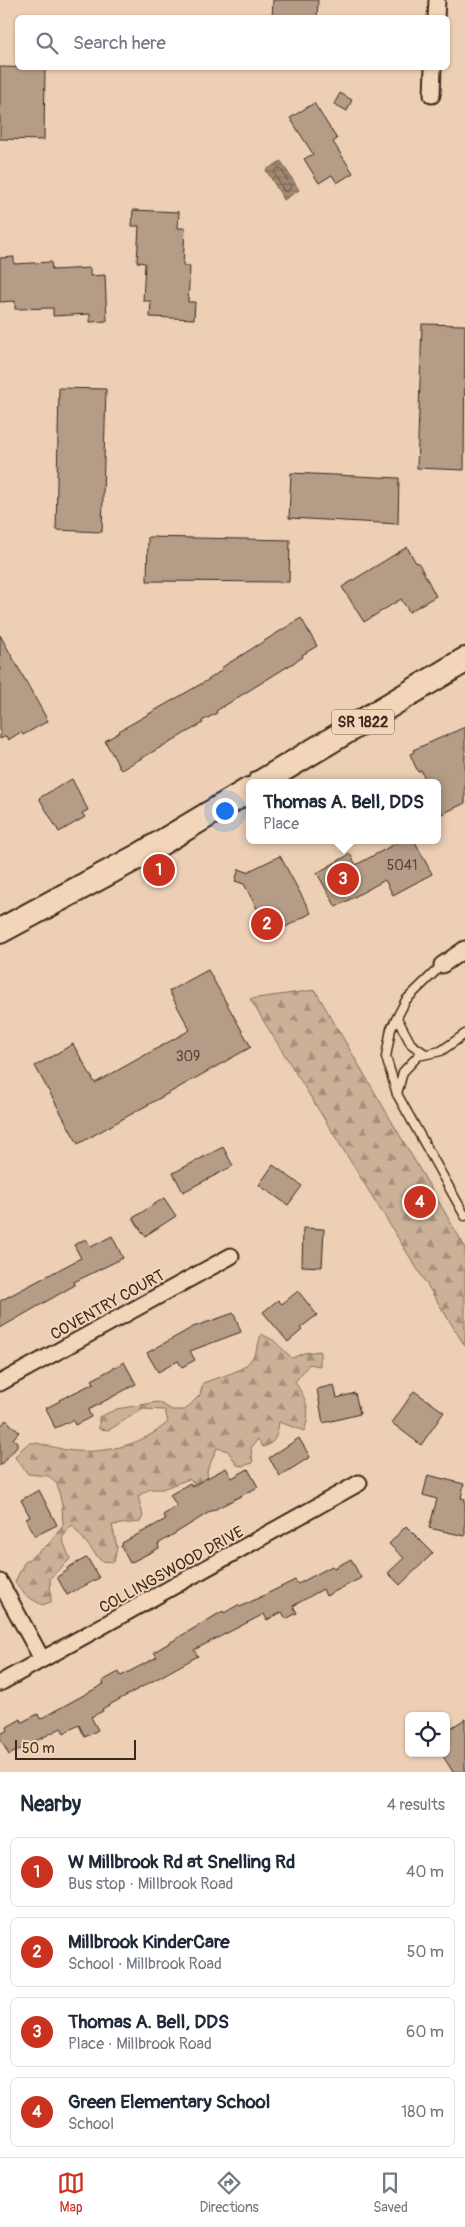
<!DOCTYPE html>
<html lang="en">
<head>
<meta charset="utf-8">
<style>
  body { margin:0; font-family:Pangolin,sans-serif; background:#f6f6f7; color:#1f2937 }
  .controls { position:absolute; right:15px; bottom:15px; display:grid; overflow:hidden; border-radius:8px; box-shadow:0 1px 4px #0004 }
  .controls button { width:45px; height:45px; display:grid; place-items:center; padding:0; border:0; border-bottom:1px solid #e0e1e3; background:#fff; color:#1f2937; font:25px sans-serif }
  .scale { position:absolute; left:15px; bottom:12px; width:121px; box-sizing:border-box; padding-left:5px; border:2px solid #3b2a1e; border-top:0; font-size:14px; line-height:18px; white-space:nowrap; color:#3b2a1e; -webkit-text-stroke:4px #f3d6ba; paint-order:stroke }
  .you { position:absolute; left:224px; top:810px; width:18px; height:18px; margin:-12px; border:4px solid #fff; border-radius:50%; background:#1a73e8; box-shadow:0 0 0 8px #1a73e833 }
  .badge { display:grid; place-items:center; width:32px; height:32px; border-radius:50%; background:#c8321e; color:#fff; font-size:16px; font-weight:700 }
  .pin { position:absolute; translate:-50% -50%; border:2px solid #fff; box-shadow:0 1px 5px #0006 }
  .popup { position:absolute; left:246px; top:779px; width:195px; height:65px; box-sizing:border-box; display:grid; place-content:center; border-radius:8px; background:#fff; filter:drop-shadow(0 1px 4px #0005); font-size:16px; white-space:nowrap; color:#747a83 }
  .popup b { font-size:19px; color:#1f2937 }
  .popup::after { content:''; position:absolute; left:50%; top:100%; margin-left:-10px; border:10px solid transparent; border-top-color:#fff }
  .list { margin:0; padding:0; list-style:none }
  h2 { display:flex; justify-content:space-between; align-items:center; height:65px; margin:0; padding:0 20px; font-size:21px }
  h2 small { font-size:16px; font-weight:400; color:#747a83 }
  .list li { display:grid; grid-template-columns:32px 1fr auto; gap:15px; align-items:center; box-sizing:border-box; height:70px; margin:0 10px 10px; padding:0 10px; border:1px solid #e0e1e3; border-radius:8px }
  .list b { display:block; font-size:19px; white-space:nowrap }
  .list p { margin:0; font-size:16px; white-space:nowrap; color:#747a83 }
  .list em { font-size:16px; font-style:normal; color:#747a83 }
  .icon { flex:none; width:28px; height:28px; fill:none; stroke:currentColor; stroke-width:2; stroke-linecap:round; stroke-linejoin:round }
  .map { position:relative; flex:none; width:465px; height:1772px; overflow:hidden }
  .search { position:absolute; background:#fff; box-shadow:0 1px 4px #0004; left:15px; right:15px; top:15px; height:55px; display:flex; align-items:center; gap:12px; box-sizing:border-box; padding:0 18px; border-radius:8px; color:#747a83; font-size:19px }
  .sheet { height:385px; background:#fff }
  nav { display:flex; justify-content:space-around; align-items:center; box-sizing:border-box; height:70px; border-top:1px solid #e0e1e3; background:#fff; font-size:14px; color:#747a83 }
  nav a { display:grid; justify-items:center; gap:2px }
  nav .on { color:#c8321e }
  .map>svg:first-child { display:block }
  .forest { fill:url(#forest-firs); stroke:#836e5b }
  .water { fill:url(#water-rules); stroke:#786352 }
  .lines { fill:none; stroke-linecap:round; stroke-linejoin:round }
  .shore { stroke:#645040; stroke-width:1 }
  .building { fill:#b49c86; stroke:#3b2a1e }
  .service-casing { stroke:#3b2a1e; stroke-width:11 }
  .minor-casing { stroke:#3b2a1e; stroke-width:19 }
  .primary-casing { stroke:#3b2a1e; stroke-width:28 }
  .service { stroke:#f3d6ba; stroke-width:8 }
  .minor { stroke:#f3d6ba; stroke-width:15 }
  .primary { stroke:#f3d6ba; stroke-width:24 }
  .labels { text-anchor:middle; stroke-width:4; stroke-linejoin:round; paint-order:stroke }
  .number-label { font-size:14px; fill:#594638 }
  .shield { fill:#f3d6ba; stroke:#725e4d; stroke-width:1 }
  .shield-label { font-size:15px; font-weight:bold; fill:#3b2a1e }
  .street-label { font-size:16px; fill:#3b2a1e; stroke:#f3d6ba }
</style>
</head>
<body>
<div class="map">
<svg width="465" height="1772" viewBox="0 0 465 1772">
  <defs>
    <pattern id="forest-firs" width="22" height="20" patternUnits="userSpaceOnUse" patternTransform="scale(1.25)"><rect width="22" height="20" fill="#cbb198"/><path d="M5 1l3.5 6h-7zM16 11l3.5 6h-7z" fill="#a6907b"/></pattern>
    <pattern id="water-rules" width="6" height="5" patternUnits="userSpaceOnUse" patternTransform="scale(1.25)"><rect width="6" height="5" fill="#a18974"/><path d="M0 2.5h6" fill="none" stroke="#84705f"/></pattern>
  </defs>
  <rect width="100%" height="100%" fill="#eccfb4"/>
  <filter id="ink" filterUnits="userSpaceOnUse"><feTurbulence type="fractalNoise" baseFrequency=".02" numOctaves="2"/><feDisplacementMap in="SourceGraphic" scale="10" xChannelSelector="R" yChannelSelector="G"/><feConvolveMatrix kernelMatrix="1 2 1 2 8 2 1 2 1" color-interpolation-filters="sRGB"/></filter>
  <g filter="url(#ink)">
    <!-- forest -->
    <g class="forest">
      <polygon points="315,990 465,1247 465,1346 250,999"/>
      <path d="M261 1334 273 1340 292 1358 304 1353 320 1351V1366L309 1364 295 1382C306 1399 312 1411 304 1431L279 1422C277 1435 276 1443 263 1447L258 1439 251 1448 253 1463 242 1466 237 1465 228 1451 217 1448 207 1471 208 1484 203 1490 189 1479 162 1489H150L138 1496 143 1516 140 1522 112 1525 117 1547 114 1562 101 1561 72 1525 62 1538 70 1559 50 1578 51 1602 42 1605 25 1595 15 1582 24 1563 50 1543 63 1525 62 1505 57 1484 48 1476 28 1474 15 1457C20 1452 25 1443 32 1443 36 1442 60 1449 66 1450 101 1455 142 1446 168 1422L165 1410 142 1409 109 1430 99 1429V1417L117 1409 158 1402 172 1410H185L200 1395 203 1383C237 1370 253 1373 261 1334Z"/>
    </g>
    <!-- water -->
    <polygon class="water" points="281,161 299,190 284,200 266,170"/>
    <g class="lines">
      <!-- shore -->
      <polygon class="shore" points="278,168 281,169 291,187 287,192 284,191 274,173"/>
    </g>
    <!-- building -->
    <g class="building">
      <polygon points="273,0 318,0 317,18 272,18"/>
      <polygon points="0,67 45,68 44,140 0,139"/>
      <polygon points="340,93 352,100 347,111 334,104"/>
      <polygon points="314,103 337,139 333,142 353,173 337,183 332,175 319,183 304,159 313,154 290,118"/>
      <polygon points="133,210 179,212 178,228 185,228 183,266 190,266 188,302 195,302 194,319 150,317 151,301 143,301 145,263 137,262 139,226 132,226"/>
      <polygon points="14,257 14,264 51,262 52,270 90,268 90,276 105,275 107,321 90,322 90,314 53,316 53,308 15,309 15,301 0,302 0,258"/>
      <polygon points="422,324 465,325 464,470 417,468"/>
      <polygon points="59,388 106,389 102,532 56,530"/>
      <polygon points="291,473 399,478 398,524 289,518"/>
      <polygon points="148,537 290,540 289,582 147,581"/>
      <polygon points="407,547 416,563 418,562 436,596 409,612 401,599 364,622 342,587"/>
      <polygon points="301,618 317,646 302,655 303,657 216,711 217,713 202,721 203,723 121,770 105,741 120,732 119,731 208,680 222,670 221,668"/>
      <polygon points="0,635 48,721 23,735 21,732 8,740 6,736 0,739"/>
      <polygon points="465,727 465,803 442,814 441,810 437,812 437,783 427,783 421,770 418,772 410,754 414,752 413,750"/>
      <polygon points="72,779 88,810 82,813 85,817 59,832 39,798"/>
      <polygon points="402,840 414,840 432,874 393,895 385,880 336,907 317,873 350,854 356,865"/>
      <polygon points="280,856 311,913 271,935 244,884 235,881 239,869 247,872"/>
      <polygon points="208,970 251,1047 78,1144 35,1066 73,1044 95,1083 190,1030 169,991"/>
      <polygon points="223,1147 233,1166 183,1192 173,1173"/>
      <polygon points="273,1165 302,1186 288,1205 259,1185"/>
      <polygon points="164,1198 176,1216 145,1236 133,1218"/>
      <polygon points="303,1228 324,1229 322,1267 302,1266"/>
      <polygon points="112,1236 123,1258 74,1282 75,1285 0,1328 0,1301 81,1258 74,1245 86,1239 91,1247"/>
      <polygon points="298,1291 317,1315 300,1328 302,1330 288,1342 263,1312 278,1300 282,1304"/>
      <polygon points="234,1313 241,1332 190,1351 195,1360 182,1367 178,1361 158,1372 147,1353 193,1327"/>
      <polygon points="124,1362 136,1384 88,1410 91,1417 75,1425 73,1420 55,1428 46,1408 60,1401 59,1400 94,1383 92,1380"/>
      <polygon points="334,1385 337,1398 355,1393 360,1414 323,1423 317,1389"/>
      <polygon points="414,1391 444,1412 421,1445 392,1423"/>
      <polygon points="6,1420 19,1432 13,1439 17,1442 17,1447 0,1466 0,1427"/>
      <polygon points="299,1438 310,1457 280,1476 269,1458"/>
      <polygon points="226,1468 232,1478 248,1469 258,1487 208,1513 158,1544 159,1548 130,1563 121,1546 123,1545 122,1543 166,1519 163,1515 177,1506 170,1495 190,1483 192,1486"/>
      <polygon points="428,1475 464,1484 461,1498 465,1499 465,1536 429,1528 437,1499 423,1495"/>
      <polygon points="39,1490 57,1525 35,1536 26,1519 30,1517 21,1500"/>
      <polygon points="406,1526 433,1553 400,1585 388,1573 404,1558 389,1544"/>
      <polygon points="86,1558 88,1559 99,1578 67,1595 57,1577 68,1570 67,1568"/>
      <polygon points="351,1559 361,1578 326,1596 323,1589 293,1606 297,1613 286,1619 282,1612 267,1620 264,1614 194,1650 198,1656 102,1709 103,1711 91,1717 98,1730 85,1737 79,1725 64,1733 61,1728 9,1755 0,1738 0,1734 8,1730 7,1727 21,1719 22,1722 38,1714 40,1719 104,1684 102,1681 119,1672 121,1676 157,1657 154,1652 223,1611 224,1613 238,1605 240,1607 295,1580 298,1584 332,1566 334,1568"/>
      <polygon points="465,1719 465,1772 453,1772 441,1753 446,1753 446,1731"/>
    </g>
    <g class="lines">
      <!-- service casing -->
      <g class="service-casing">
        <g id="service">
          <polyline points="442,965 406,1000 391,1029 386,1057 397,1094 465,1216"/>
          <polyline points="397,1018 411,1044 424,1053"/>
          <polyline points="397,1094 403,1072 418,1056 441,1051 465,1034"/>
        </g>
      </g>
      <!-- minor casing -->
      <g class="minor-casing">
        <g id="minor">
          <polyline points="436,18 437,0"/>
          <polyline points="432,95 433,68"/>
          <polyline points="442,965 465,949"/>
          <polyline points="0,1383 231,1256"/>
          <polyline points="0,1582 42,1659"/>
          <polyline points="0,1683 359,1483"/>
        </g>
      </g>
      <!-- primary casing -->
      <g class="primary-casing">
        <g id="primary">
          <polyline points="260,783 465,660"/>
          <polyline points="0,931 139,856 249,790"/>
        </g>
      </g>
      <!-- service -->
      <use href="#service" class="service"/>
      <!-- minor -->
      <use href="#minor" class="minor"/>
      <!-- primary -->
      <use href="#primary" class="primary"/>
    </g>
  </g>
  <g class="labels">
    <!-- number labels -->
    <g class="number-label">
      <text x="402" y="870">5041</text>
      <text x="188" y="1061">309</text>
    </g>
    <!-- shield labels -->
    <rect class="shield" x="332" y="709.5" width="62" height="25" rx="4"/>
    <g class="shield-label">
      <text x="363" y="727">SR 1822</text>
    </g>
    <!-- street labels -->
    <g class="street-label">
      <text transform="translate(107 1304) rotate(-29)" y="6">COVENTRY COURT</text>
      <text transform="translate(171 1569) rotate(-29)" y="6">COLLINGSWOOD DRIVE</text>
    </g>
  </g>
</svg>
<div class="controls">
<button><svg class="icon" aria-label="locate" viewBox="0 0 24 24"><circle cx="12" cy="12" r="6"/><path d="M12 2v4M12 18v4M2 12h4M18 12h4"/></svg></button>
</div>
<div class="scale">50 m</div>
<div class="you"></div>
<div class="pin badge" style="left:159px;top:870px">1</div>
<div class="pin badge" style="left:267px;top:924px">2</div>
<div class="pin badge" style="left:343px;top:879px">3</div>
<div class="popup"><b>Thomas A. Bell, DDS</b>Place</div>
<div class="pin badge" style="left:420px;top:1202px">4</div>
<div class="search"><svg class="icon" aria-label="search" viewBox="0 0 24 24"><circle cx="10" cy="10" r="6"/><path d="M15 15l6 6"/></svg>Search here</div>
</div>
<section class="sheet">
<h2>Nearby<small>4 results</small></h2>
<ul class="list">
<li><span class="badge">1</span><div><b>W Millbrook Rd at Snelling Rd</b><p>Bus stop · Millbrook Road</p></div><em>40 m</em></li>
<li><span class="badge">2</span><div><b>Millbrook KinderCare</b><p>School · Millbrook Road</p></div><em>50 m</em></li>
<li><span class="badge">3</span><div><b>Thomas A. Bell, DDS</b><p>Place · Millbrook Road</p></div><em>60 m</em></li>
<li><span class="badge">4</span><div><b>Green Elementary School</b><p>School</p></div><em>180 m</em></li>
</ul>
</section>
<nav>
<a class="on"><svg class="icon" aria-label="map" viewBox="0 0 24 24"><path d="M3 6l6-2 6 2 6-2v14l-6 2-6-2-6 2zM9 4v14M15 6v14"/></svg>Map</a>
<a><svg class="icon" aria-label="directions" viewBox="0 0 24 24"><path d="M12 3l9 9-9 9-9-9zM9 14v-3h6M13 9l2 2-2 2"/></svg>Directions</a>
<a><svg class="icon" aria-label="saved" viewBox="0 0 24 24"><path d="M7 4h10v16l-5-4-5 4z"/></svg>Saved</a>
</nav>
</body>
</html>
